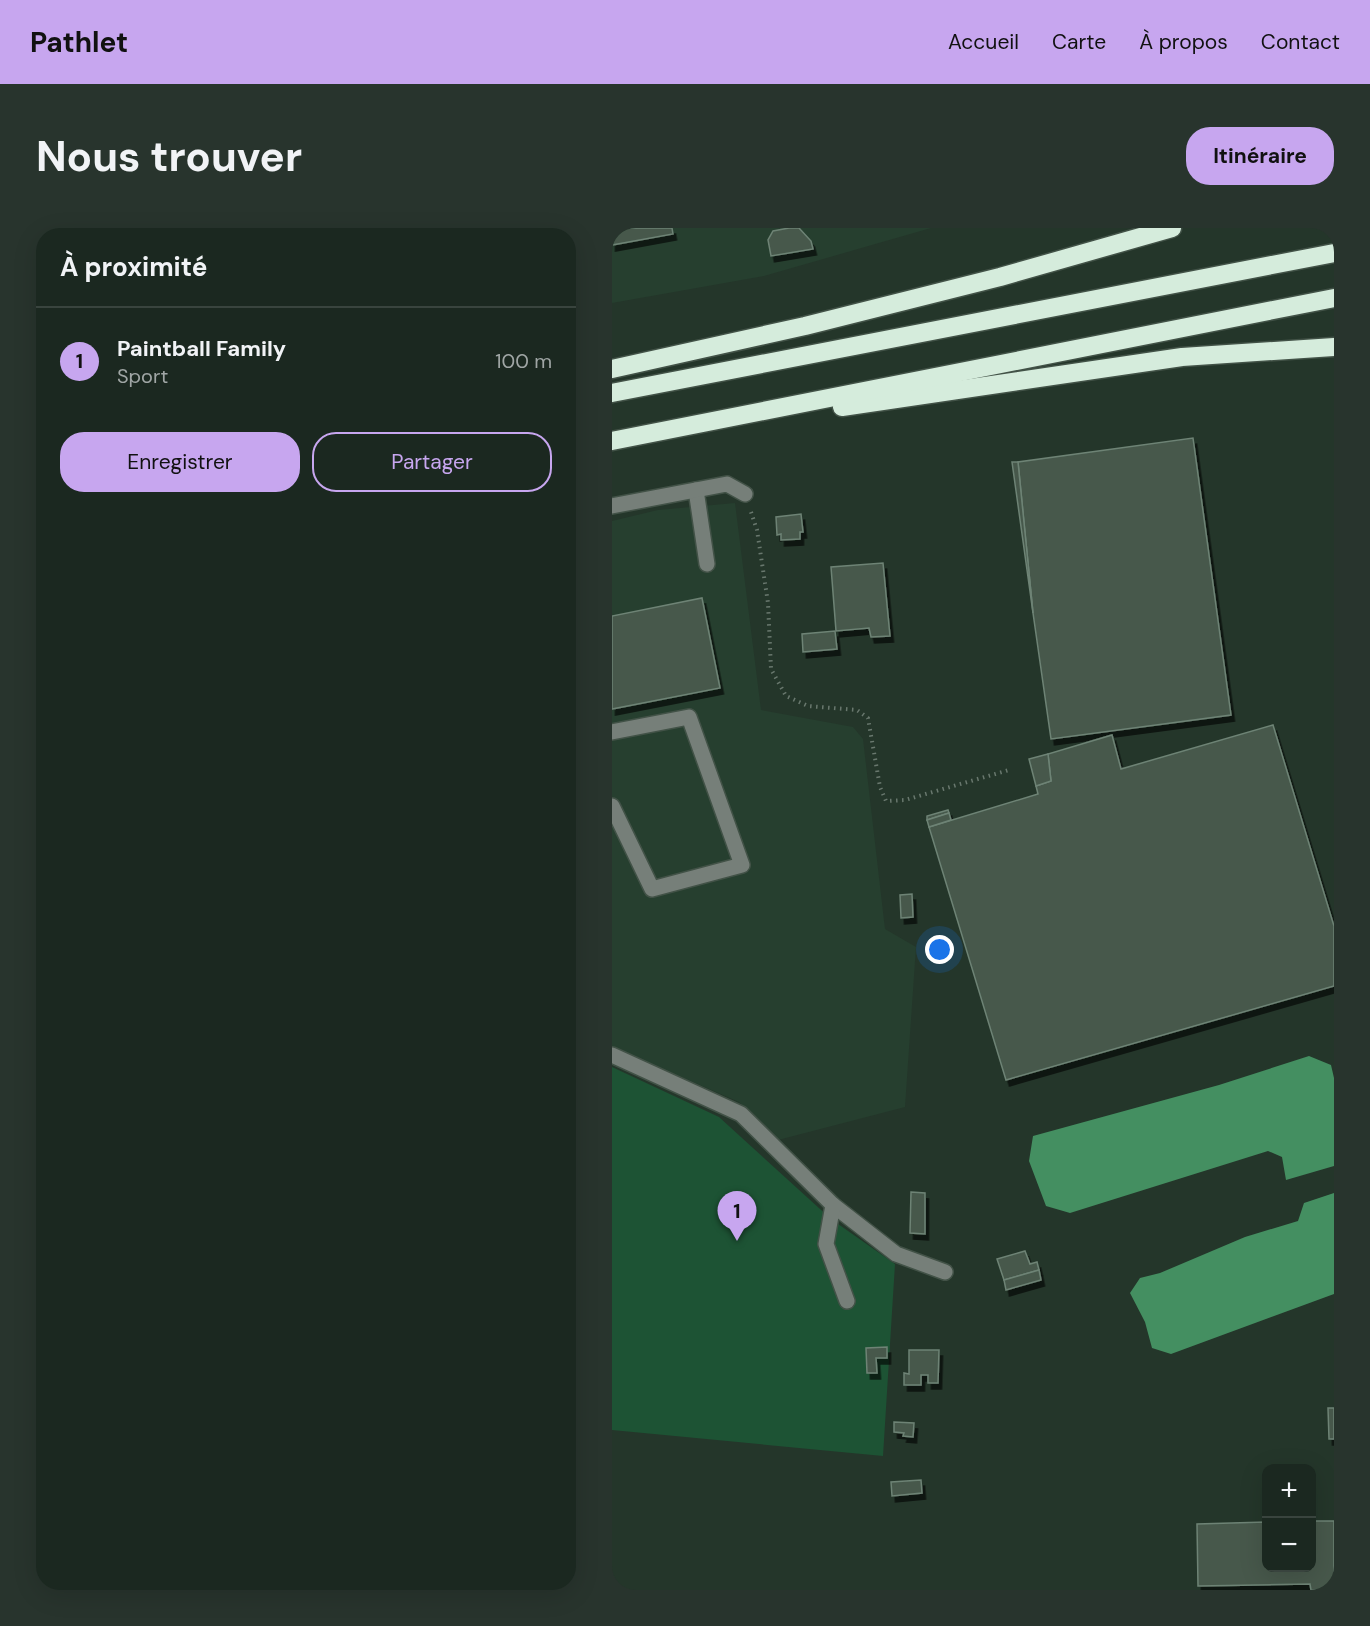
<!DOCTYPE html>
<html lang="fr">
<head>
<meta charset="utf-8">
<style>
  body { margin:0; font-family:"DM Sans",sans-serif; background:#28342d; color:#f1f3f6 }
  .controls { position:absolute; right:18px; bottom:18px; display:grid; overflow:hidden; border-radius:12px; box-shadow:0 6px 24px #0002 }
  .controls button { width:54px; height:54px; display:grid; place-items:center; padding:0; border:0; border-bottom:2px solid #39443e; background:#1b2820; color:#f1f3f6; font:30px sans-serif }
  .you { position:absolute; left:328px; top:722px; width:21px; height:21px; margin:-15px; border:4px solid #fff; border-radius:50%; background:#1a73e8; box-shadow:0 0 0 9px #1a73e833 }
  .badge { display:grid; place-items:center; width:39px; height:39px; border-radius:50%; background:#c7a6ef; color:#111; font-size:20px; font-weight:700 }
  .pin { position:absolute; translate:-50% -50px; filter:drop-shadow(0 2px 3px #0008) }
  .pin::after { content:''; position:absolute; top:32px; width:21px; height:18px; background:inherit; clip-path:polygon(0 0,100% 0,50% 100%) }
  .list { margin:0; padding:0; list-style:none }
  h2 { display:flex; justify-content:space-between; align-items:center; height:78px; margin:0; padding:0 24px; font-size:26px }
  h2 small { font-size:20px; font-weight:400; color:#a0a6a5 }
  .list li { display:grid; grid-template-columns:39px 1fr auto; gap:18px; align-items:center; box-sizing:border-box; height:108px; padding:0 24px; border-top:2px solid #39443e }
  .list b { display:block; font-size:22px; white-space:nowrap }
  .list p { margin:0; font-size:20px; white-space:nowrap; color:#a0a6a5 }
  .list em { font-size:20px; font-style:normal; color:#a0a6a5 }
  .actions { display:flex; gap:12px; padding:18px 24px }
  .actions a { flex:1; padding:14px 0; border:2px solid #c7a6ef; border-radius:24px; text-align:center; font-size:21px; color:#c7a6ef }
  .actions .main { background:#c7a6ef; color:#111 }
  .map { position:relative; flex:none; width:722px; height:1362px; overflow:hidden; border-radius:24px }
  header { display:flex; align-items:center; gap:36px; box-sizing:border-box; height:84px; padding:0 30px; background:#c7a6ef; color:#111 }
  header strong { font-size:28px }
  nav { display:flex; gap:33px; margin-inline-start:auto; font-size:21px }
  .intro { display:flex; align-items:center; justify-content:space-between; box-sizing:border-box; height:144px; padding:0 36px }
  h1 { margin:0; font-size:42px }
  .button { padding:15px 27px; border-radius:24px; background:#c7a6ef; color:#111; font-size:21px; font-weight:700 }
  main { display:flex; gap:36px; padding:0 36px }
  aside { flex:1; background:#1b2820; border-radius:24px; box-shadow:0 6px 24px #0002 }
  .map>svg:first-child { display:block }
  .built { fill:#263f2f }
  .green { fill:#1d5334 }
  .water { fill:#448f61 }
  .building { fill:#46594c; stroke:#6e8375; stroke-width:1.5; filter:url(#shadow) }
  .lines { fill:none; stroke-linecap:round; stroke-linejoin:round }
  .minor-casing { stroke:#425247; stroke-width:18 }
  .highway-casing { stroke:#425247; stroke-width:21 }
  .path { stroke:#69786e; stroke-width:4; stroke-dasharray:1.5 4.5; stroke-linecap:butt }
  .minor { stroke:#767f79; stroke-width:15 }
  .highway { stroke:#d5ecdc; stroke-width:18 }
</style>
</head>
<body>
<header>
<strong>Pathlet</strong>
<nav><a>Accueil</a><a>Carte</a><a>À propos</a><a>Contact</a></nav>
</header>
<div class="intro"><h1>Nous trouver</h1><a class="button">Itinéraire</a></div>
<main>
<aside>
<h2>À proximité<small></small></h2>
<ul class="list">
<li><span class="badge">1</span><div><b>Paintball Family</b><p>Sport</p></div><em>100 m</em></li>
</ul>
<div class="actions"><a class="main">Enregistrer</a><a>Partager</a></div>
</aside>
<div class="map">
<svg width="722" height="1362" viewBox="0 0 722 1362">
  <defs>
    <filter id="shadow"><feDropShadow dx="3.5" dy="6" stdDeviation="0" flood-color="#0009"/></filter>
  </defs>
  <rect width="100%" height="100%" fill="#24362a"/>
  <!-- built -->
  <g class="built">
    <polygon points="0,0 319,0 152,48 0,75"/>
    <polygon points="123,275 149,482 241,499 251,511 273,701 304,719 293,879 166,912 127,874 0,819 0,293 46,282"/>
  </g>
  <!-- green -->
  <polygon class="green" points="0,839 107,889 219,991 283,1036 271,1228 0,1202"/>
  <!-- water -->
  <g class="water">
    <polygon points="697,828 719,837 722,850 722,938 674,952 670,929 656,923 458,985 434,978 417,933 421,908 607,857"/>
    <polygon points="722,965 722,1066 559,1126 540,1120 533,1094 518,1065 528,1050 548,1045 633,1009 686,993 692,975"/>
  </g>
  <!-- building -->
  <g class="building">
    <polygon points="0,0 60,0 61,6 0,17"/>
    <polygon points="177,0 187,0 199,13 201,21 159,28 156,12 161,3"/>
    <polygon points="581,210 619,487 439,511 421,385 406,234"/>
    <polygon points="400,234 406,234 421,385"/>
    <polygon points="189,286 191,304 188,304 188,311 169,312 169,306 165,307 164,289"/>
    <polygon points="271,335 278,408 259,409 257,400 224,403 219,339"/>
    <polygon points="90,370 108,460 0,481 0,388"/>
    <polygon points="223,403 225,421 191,424 190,406"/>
    <polygon points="661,497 722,698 722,758 394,852 317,599 426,566 424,558 439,553 436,526 500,507 509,541"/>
    <polygon points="436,526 439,553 424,558 417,531"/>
    <polygon points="336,582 337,585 315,592 315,588"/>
    <polygon points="337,585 339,592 317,599 315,592"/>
    <polygon points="300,666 301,689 289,690 288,667"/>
    <polygon points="299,964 313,965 313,1006 298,1005"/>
    <polygon points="413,1023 418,1036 425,1034 427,1042 392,1052 385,1031"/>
    <polygon points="427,1042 429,1052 394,1062 392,1052"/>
    <polygon points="275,1119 275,1130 264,1130 265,1145 255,1145 254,1120"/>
    <polygon points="297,1122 327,1122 326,1155 316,1155 316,1147 309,1147 309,1157 292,1157 292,1145 297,1146"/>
    <polygon points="716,1180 722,1180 722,1211 717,1211"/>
    <polygon points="282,1194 302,1195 301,1209 291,1208 292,1205 282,1204"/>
    <polygon points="309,1252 310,1265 280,1268 279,1254"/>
    <polygon points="700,1293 722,1293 722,1362 699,1362 698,1356 586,1358 585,1296 654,1294 654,1340 700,1340"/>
  </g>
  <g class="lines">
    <!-- minor casing -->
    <g class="minor-casing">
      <g id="minor">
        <polyline points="84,262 95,336"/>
        <polyline points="0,278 115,256 133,266"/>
        <polyline points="0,504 77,489 130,637 40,661 0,578"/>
        <polyline points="0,827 129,886 221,977 284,1026 333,1044"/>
        <polyline points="221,977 214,1016 235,1073"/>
      </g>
    </g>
    <!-- highway casing -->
    <g class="highway-casing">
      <g id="highway">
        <polyline points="0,141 193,98 388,49 560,0"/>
        <polyline points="0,165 722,25"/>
        <polyline points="230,179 570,129 722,119"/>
        <polyline points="0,213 722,70"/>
      </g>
    </g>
    <!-- path -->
    <polyline class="path" points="139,284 145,302 156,375 159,441 174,468 196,478 245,482 256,490 268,559 274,573 293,572 397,542"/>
    <!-- minor -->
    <use href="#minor" class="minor"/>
    <!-- highway -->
    <use href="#highway" class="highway"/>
  </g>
</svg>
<div class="controls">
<button>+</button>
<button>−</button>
</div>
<div class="you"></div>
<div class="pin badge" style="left:125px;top:1013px">1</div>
</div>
</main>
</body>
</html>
